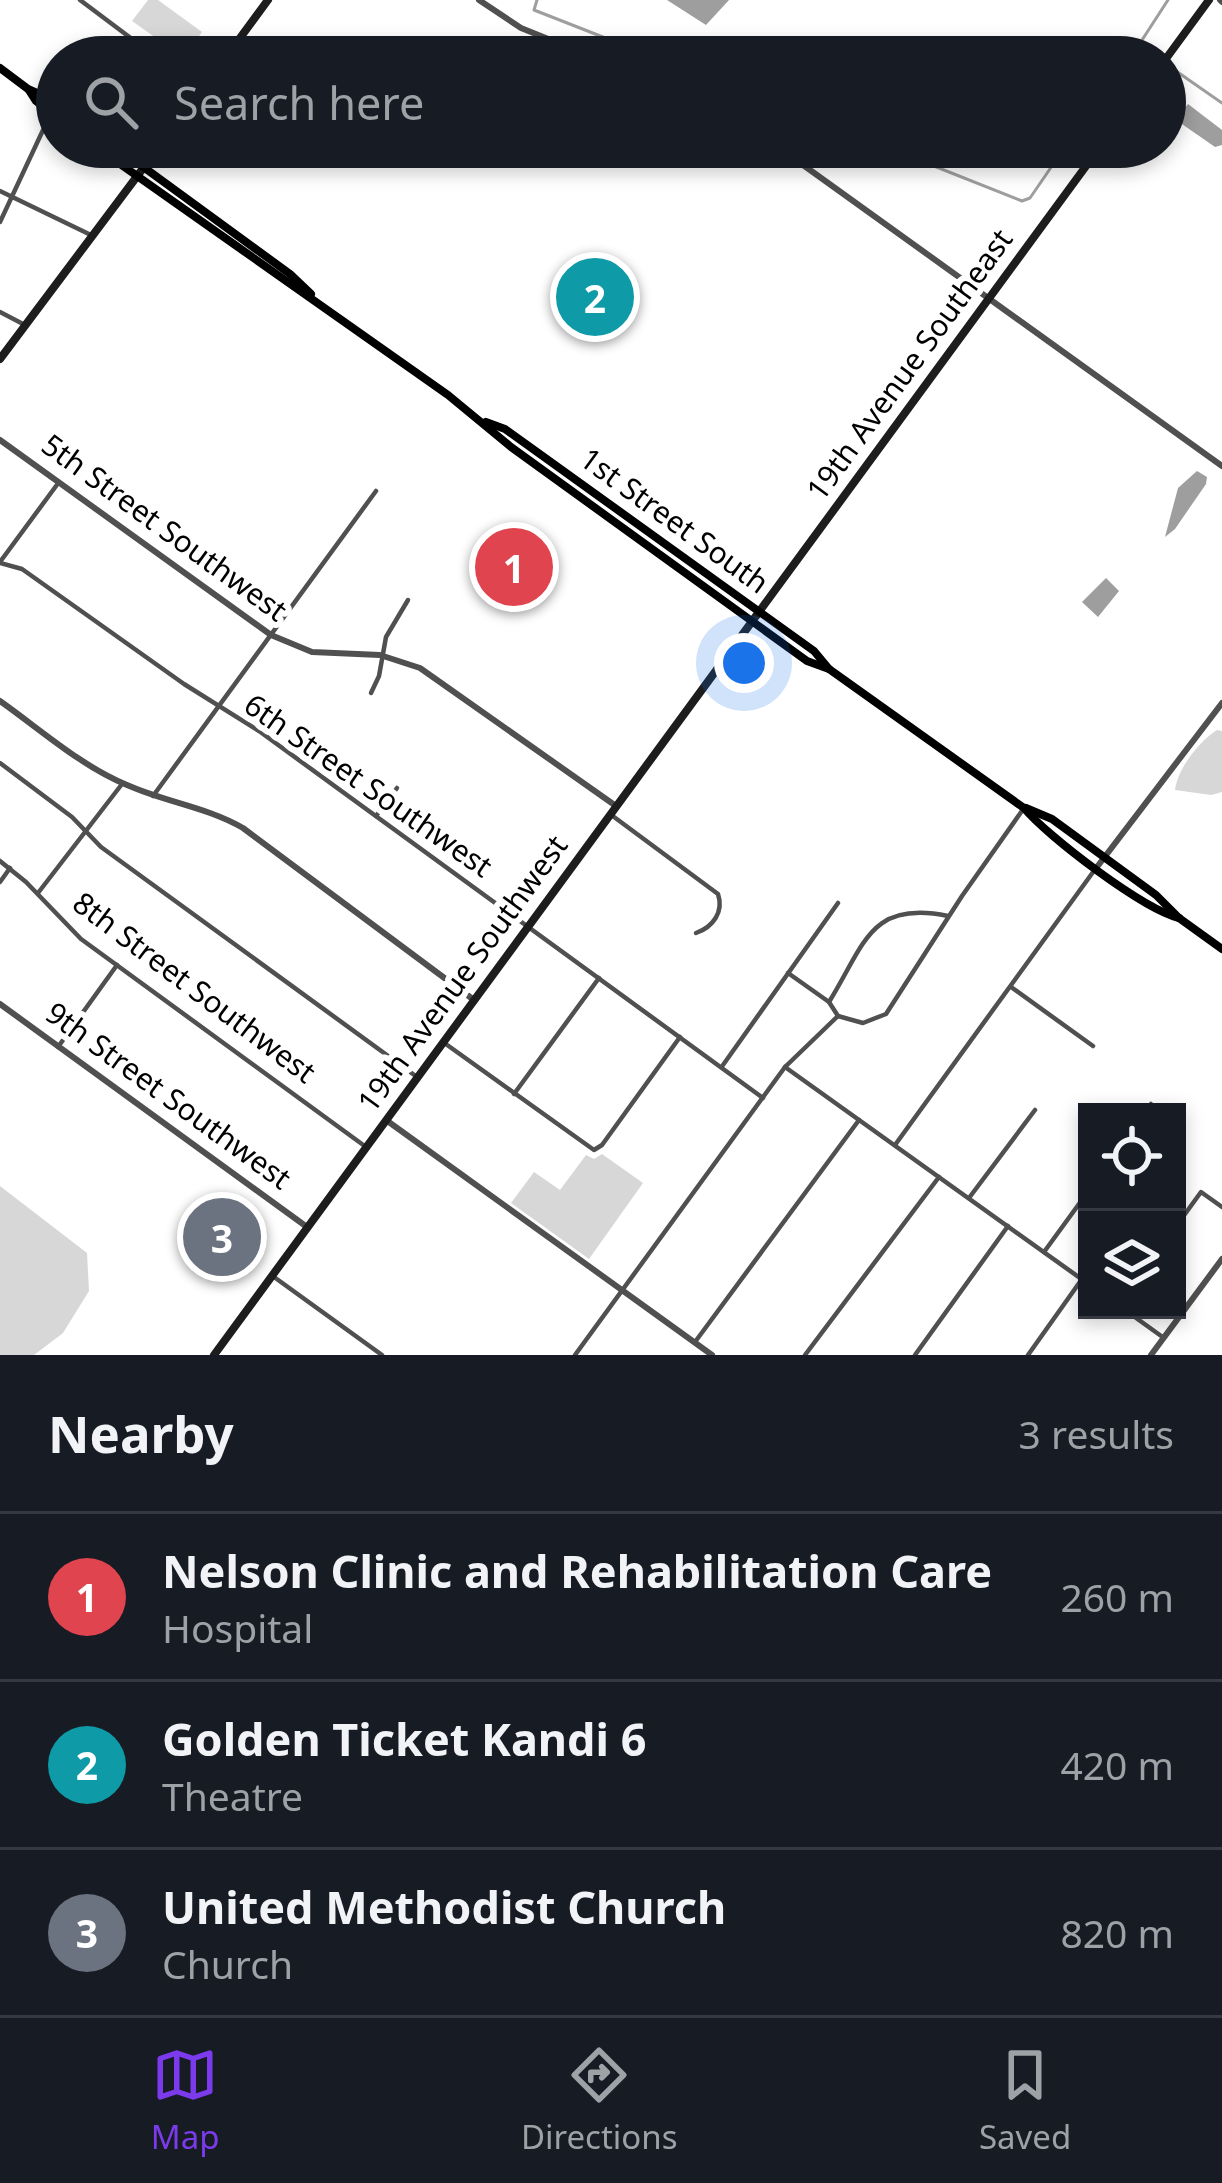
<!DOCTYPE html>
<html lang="en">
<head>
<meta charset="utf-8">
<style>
  body { margin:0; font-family:"Noto Sans",sans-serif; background:#242831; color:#f1f3f6 }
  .controls { position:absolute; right:36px; bottom:36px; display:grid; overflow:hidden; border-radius:0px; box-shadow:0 6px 18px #0003 }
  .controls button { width:108px; height:108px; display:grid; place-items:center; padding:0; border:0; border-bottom:3px solid #363941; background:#171b24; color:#f1f3f6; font:60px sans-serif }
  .you { position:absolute; left:744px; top:663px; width:42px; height:42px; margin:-30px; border:9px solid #fff; border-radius:50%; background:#1a73e8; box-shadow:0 0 0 18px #1a73e833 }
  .badge { display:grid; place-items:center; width:78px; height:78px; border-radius:50%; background:#7c3aed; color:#fff; font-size:39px; font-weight:700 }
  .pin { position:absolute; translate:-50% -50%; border:6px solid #fff; box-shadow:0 3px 12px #0006 }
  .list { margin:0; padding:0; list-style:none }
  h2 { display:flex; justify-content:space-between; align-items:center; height:156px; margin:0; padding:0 48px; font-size:51px }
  h2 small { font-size:39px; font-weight:400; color:#9ea1a6 }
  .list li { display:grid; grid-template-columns:78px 1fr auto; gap:36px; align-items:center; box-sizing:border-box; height:168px; padding:0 48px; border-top:3px solid #363941 }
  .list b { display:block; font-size:45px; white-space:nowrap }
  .list p { margin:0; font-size:39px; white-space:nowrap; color:#9ea1a6 }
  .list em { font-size:39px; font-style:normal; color:#9ea1a6 }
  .icon { flex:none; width:66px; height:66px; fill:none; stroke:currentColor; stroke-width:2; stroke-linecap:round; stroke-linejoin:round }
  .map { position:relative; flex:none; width:1222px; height:1355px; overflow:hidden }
  .search { position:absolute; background:#171b24; box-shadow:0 6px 18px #0003; left:36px; right:36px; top:36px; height:132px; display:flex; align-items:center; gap:30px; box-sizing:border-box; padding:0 42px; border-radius:66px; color:#9ea1a6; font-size:45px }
  .sheet { height:660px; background:#171b24 }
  nav { display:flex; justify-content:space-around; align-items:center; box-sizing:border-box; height:168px; border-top:3px solid #363941; background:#171b24; font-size:33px; color:#9ea1a6 }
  nav a { display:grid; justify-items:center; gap:6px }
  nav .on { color:#7c3aed }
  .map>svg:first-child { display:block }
  .green { fill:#d7d7d7 }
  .water { fill:#9e9e9e }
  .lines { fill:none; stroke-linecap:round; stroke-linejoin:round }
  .stream { stroke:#9e9e9e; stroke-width:3 }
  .minor { stroke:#505050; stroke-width:4.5 }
  .tertiary { stroke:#505050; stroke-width:6 }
  .secondary { stroke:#1d1d1d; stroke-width:8 }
  .primary { stroke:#000; stroke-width:8 }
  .labels { text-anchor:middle; stroke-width:12; stroke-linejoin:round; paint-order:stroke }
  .street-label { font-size:30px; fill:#000; stroke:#fff }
</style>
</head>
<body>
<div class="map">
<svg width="1222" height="1355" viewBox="0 0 1222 1355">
  <rect width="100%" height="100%" fill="#fff"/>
  <!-- green -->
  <g class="green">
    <polygon points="148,0 158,0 202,32 183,57 132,21"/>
    <path d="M1217 730 1222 731V792L1211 795 1175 790C1177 770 1199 741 1217 730Z"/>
    <polygon points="602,1154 643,1183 589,1259 511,1203 534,1172 560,1190 586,1155 594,1159"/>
    <polygon points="0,1186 87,1253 89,1291 63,1333 34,1355 0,1355"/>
  </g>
  <!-- water -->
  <g class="water">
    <polygon points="667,0 729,0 706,25"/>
    <polygon points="1188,104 1222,130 1222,145 1215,147 1179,122 1178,116"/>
    <polygon points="1197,471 1207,477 1206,484 1175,529 1165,537 1178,488"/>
    <polygon points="1106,578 1119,591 1098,617 1082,602"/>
  </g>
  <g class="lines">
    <!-- stream -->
    <g class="stream">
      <polyline points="537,0 534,10 654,57"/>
      <polyline points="1141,46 1152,53"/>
      <polyline points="1131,57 1168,0"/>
      <polyline points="1176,71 1222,103"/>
      <polyline points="886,147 1022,201 1030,198 1065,147"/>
    </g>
    <!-- minor -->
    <g class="minor">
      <polyline points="80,0 156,57"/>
      <polyline points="0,191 93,236"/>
      <polyline points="0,222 51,113"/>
      <polyline points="0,312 25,325"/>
      <polyline points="0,562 59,482"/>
      <polyline points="0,563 22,569 184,684 259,731 763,1098"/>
      <polyline points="371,693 379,676 386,637 408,600"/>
      <polyline points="0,763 72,817 101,847 417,1077"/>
      <polyline points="153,796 376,491"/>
      <path d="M610 814 718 894C724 912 713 927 696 933"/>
      <polyline points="376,816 397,788"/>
      <polyline points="0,861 26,882 81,939 366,1147"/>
      <polyline points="0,882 10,868"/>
      <polyline points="38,893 122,784"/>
      <polyline points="788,973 829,1002 838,1016 863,1023 886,1014 962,896 1024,808"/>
      <polyline points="1011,987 1093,1046"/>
      <path d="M829 1002C865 944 870 900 948 916"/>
      <polyline points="443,1042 594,1150 602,1145 680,1037"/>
      <polyline points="58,1047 117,965"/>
      <polyline points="723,1065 838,903"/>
      <polyline points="785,1067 1087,1283"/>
      <polyline points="514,1094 599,978"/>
      <polyline points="1145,1112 1151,1104"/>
      <polyline points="895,1145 1096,868"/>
      <polyline points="969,1198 1035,1110"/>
      <polyline points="1177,1225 1201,1192 1222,1207"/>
      <polyline points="1044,1252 1087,1193"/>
      <polyline points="274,1277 382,1355"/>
      <polyline points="1125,1310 1164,1338"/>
      <polyline points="695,1342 859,1120"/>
      <polyline points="575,1355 785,1067 838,1016"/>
      <polyline points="805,1355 939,1177"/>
      <polyline points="915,1355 1008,1226"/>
      <polyline points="1028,1355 1082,1279"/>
    </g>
    <!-- tertiary -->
    <g class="tertiary">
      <polyline points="479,0 521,28 593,57"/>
      <polyline points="1220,0 1222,2"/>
      <polyline points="778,147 1222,466"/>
      <polyline points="0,440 271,635 312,652 380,655 420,668 616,806"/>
      <path d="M0 701C41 730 81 766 127 785 165 802 207 807 243 828L474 1000"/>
      <polyline points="1097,867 1222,703"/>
      <polyline points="0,1004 307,1227"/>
      <polyline points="386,1120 712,1355"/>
      <polyline points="1151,1355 1222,1259"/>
    </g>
    <!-- secondary -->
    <g class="secondary">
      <polyline points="226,57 268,0"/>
      <polyline points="1165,60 1209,0"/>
      <polyline points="0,359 159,147"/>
      <polyline points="214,1355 1100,147"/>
    </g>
    <!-- primary -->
    <g class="primary">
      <polyline points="0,68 28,89 57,102"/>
      <polyline points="29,90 36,101 57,118"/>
      <polyline points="96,147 448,395 511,447 807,661 829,669"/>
      <polyline points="116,147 290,274 311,294"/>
      <path d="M486 422 505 429 814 651 829 669 1024 808C1048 837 1143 909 1179 918"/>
      <polyline points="1026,808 1052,819 1156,895 1179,918 1222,949"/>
    </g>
  </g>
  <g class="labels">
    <!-- street labels -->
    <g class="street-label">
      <text transform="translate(910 365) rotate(-54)" y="10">19th Avenue Southeast</text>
      <text transform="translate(674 521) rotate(36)" y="10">1st Street South</text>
      <text transform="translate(164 528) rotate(36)" y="10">5th Street Southwest</text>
      <text transform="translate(368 786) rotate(35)" y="10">6th Street Southwest</text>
      <text transform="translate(463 974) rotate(-54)" y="10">19th Avenue Southwest</text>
      <text transform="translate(194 988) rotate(37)" y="10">8th Street Southwest</text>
      <text transform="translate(168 1096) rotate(36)" y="10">9th Street Southwest</text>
    </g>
  </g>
</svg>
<div class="controls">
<button><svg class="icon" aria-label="locate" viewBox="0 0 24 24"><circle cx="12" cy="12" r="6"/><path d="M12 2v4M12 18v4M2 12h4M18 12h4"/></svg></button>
<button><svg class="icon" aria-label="layers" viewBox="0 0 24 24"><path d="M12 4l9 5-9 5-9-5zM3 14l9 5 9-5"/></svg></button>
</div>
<div class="you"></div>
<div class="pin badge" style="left:514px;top:567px;background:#e0444e">1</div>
<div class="pin badge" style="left:595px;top:297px;background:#0f9aa8">2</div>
<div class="pin badge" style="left:222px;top:1237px;background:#6b7280">3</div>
<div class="search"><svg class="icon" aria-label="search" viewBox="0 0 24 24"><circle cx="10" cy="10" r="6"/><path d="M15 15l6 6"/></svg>Search here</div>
</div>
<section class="sheet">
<h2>Nearby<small>3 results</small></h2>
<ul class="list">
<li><span class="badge" style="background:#e0444e">1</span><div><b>Nelson Clinic and Rehabilitation Care</b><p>Hospital</p></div><em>260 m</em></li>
<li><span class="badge" style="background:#0f9aa8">2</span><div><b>Golden Ticket Kandi 6</b><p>Theatre</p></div><em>420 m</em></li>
<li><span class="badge" style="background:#6b7280">3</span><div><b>United Methodist Church</b><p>Church</p></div><em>820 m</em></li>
</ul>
</section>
<nav>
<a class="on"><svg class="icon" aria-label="map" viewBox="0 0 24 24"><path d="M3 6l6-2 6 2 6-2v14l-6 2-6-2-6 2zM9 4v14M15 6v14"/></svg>Map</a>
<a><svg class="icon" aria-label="directions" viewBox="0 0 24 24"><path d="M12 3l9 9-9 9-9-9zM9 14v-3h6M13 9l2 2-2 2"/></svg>Directions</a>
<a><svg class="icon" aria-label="saved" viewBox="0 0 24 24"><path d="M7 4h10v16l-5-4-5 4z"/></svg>Saved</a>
</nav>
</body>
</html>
